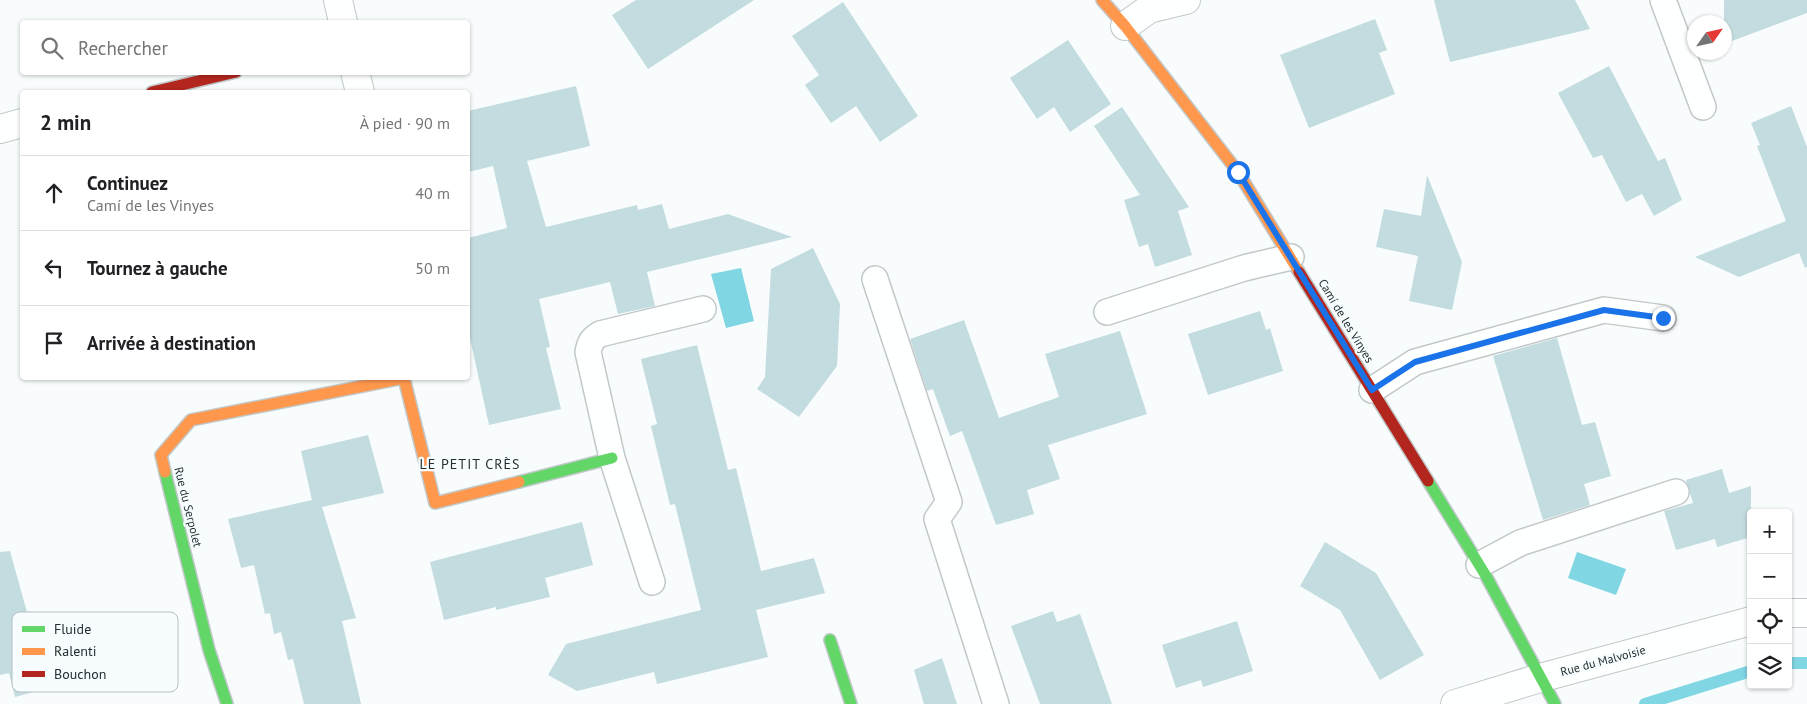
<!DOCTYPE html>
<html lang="fr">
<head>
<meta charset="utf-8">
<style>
  body { margin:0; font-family:"PT Sans",sans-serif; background:#f6f6f6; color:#202124 }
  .controls { position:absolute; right:15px; bottom:15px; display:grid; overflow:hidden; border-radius:5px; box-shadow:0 1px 4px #0004 }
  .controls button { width:45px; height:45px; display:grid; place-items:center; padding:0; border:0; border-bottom:1px solid #e0e0e0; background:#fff; color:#202124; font:25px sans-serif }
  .compass { position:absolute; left:1687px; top:15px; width:45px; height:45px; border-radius:50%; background:#fff; box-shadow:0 1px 4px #0004; rotate:56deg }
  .stop { position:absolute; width:15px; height:15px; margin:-11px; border:4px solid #1a73e8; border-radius:50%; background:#fff }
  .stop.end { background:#1a73e8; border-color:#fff; box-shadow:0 1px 5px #0008 }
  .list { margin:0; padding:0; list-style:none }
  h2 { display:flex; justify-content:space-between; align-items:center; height:65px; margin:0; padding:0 20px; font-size:21px }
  h2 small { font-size:16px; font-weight:400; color:#757577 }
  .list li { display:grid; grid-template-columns:32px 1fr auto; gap:15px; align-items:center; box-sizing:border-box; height:75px; padding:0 20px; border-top:1px solid #e0e0e0 }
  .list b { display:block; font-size:19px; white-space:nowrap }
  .list p { margin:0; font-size:16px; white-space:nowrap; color:#757577 }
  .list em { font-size:16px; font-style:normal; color:#757577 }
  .icon { flex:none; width:28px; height:28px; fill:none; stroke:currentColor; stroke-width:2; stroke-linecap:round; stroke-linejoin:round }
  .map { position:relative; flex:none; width:1807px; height:704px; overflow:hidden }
  .search { position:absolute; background:#fff; box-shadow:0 1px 4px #0004; left:20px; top:20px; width:450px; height:55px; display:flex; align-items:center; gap:12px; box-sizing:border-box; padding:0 18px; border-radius:5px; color:#757577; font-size:19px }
  .panel { position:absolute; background:#fff; box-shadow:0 1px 4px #0004; left:20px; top:90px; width:450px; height:290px; border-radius:5px }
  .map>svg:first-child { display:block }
  .water { fill:#80d6e2 }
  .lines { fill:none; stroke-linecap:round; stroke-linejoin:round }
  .stream { stroke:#80d6e2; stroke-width:12 }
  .building { fill:#c3dcdf }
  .lane-casing { stroke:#c2c8c9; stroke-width:28 }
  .street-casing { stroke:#c2c8c9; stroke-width:30 }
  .fast-casing { stroke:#c2c8c9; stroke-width:14 }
  .slow-casing { stroke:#c2c8c9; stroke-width:14 }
  .jam-casing { stroke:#c2c8c9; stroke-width:14 }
  .lane { stroke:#feffff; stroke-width:25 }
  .street { stroke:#feffff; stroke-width:28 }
  .fast { stroke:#63d668; stroke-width:11 }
  .slow { stroke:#ff974d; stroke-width:11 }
  .jam { stroke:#b3261e; stroke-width:11 }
  .route { stroke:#1a73e8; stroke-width:6 }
  .labels { text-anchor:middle; stroke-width:4.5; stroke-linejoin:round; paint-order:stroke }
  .street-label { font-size:12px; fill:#242e30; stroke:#f7fdfe }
  .neighbourhood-label { font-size:14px; letter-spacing:1px; fill:#242e30; stroke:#f7fdfe }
  .key { fill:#f7fdfe; stroke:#b8bfc0; stroke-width:1 }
  .key-label { font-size:14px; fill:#242e30 }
</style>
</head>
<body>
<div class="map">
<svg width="1807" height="704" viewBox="0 0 1807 704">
  <rect width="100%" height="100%" fill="#f8fcfd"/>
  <!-- water -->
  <g class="water">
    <polygon points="741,268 754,321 726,328 711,274"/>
    <polygon points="1577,552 1626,569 1616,595 1568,578"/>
  </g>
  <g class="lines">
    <!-- stream -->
    <g class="stream">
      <polyline points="1788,663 1807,663"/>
      <polyline points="1645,704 1751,671"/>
    </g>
  </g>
  <!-- building -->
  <g class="building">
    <polygon points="636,0 754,0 648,69 612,15"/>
    <polygon points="1434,0 1575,0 1590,29 1450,62"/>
    <polygon points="1724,0 1807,0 1807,13 1724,44"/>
    <polygon points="843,2 918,116 880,142 856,106 831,123 805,85 819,75 792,36"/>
    <polygon points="1375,19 1387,50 1379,53 1395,94 1309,128 1280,55"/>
    <polygon points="1068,40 1111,104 1070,132 1054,107 1037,119 1010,78"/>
    <polygon points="1609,66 1658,161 1665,158 1682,200 1654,216 1642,194 1626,202 1602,155 1593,158 1558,93"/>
    <polygon points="576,86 590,146 527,161 546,227 637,205 638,210 662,204 669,229 728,214 792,237 647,272 655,306 618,314 610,282 539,299 550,347 546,348 561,409 489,425 468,329 468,238 507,228 493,166 468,172 468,111"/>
    <polygon points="1791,106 1807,147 1807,267 1805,268 1799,253 1739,277 1695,257 1786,221 1757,146 1760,145 1751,123"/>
    <polygon points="1122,107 1189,207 1178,211 1192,255 1155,267 1148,244 1139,247 1124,200 1140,195 1094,126"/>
    <polygon points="1427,175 1462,262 1452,310 1409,301 1418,256 1376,247 1384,209 1421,216"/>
    <polygon points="813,248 840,304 837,366 799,417 757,389 765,377 771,269"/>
    <polygon points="1260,311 1266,330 1270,328 1283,371 1208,395 1188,334"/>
    <polygon points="964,320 999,418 1059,397 1045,354 1120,331 1147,414 1048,445 1060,479 1027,490 1034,514 996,525 962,431 950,436 933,389 927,391 910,339"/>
    <polygon points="1557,338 1582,425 1595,422 1611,476 1584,484 1590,505 1543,520 1493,356"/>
    <polygon points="697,345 728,470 736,468 761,571 814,558 825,593 756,610 768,657 657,684 654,672 577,691 548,675 566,644 701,610 675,504 670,505 651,426 657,424 641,359"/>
    <polygon points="368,435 384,493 322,507 356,618 342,621 361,704 304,704 293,659 288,660 281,632 274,634 270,613 265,614 254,565 241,568 228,519 312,500 301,451"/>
    <polygon points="1722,469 1729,493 1751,486 1751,537 1717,547 1715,539 1676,550 1664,511 1693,503 1686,480"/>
    <polygon points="582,522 593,565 545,578 550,597 496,610 496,607 444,620 430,562"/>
    <polygon points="1325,542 1376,573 1424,655 1380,680 1340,610 1300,586"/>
    <polygon points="10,551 48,688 15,697 9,673 0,675 0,552"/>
    <polygon points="1053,611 1057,622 1080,614 1112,704 1040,704 1011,626"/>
    <polygon points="1237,621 1253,671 1203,687 1201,680 1176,688 1162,645"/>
    <polygon points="942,658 957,704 924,704 914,670"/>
  </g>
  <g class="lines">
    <!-- lane casing -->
    <g class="lane-casing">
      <g id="lane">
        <polyline points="1663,0 1703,107"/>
        <polyline points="875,279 949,502 937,519 996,704"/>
        <polyline points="1107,312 1244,268 1291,257"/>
        <polyline points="1372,390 1415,362 1604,310 1663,318"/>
        <polyline points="1479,565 1520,543 1676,492"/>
        <path d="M652 582 612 458 588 352C590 342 592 339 600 334L703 309"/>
      </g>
    </g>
    <!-- street casing -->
    <g class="street-casing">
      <g id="street">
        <polyline points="338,0 343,22"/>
        <polyline points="1125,26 1149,9 1186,0"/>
        <polyline points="355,72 360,92"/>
        <polyline points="0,129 22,123"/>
        <polyline points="1788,613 1807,613"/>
        <polyline points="1455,704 1540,678 1751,621"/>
      </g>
    </g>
    <!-- fast casing -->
    <g class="fast-casing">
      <g id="fast">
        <polyline points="165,472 209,650 227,704"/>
        <polyline points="1428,481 1486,576 1555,704"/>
        <polyline points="519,482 612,458"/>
        <polyline points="830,640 851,704"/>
      </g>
    </g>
    <!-- slow casing -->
    <g class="slow-casing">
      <g id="slow">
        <polyline points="1102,0 1125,26 1238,172 1299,272"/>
        <polyline points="404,378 435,503 519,482"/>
        <polyline points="165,472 161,455 191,420 404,378"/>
      </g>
    </g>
    <!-- jam casing -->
    <g class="jam-casing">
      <g id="jam">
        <polyline points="152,92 236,72"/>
        <polyline points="1299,272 1428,481"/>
      </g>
    </g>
    <!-- lane -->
    <use href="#lane" class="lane"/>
    <!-- street -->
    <use href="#street" class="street"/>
    <!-- fast -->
    <use href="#fast" class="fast"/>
    <!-- slow -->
    <use href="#slow" class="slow"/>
    <!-- jam -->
    <use href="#jam" class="jam"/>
  </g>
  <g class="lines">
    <!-- route -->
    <polyline class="route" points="1238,172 1372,390 1415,362 1604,310 1663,318"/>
  </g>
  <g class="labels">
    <!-- street labels -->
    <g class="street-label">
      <text transform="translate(1346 321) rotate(59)" y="4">Camí de les Vinyes</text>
      <text transform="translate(188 507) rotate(76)" y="4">Rue du Serpolet</text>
      <text transform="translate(1603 661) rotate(-15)" y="4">Rue du Malvoisie</text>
    </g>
    <!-- neighbourhood labels -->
    <g class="neighbourhood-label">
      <text x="470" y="469">LE PETIT CRÈS</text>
    </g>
  </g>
  <!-- legend -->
  <rect x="12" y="612" width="166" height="80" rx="8" class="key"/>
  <rect x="22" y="626" width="23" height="6" fill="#63d668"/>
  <rect x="22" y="648" width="23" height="7" fill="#ff974d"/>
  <rect x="22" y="671" width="23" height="6" fill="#b3261e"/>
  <g class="key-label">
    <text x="54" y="634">Fluide</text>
    <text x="54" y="656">Ralenti</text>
    <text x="54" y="679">Bouchon</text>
  </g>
</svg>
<div class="controls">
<button>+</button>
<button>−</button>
<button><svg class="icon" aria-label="locate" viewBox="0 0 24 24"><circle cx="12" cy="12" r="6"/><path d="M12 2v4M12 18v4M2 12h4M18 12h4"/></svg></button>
<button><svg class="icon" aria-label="layers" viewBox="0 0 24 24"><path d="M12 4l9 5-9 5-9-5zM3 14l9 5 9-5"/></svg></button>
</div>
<svg class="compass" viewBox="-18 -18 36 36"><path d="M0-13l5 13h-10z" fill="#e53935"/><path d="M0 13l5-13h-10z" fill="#757577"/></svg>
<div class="stop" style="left:1238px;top:172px"></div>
<div class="stop end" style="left:1663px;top:318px"></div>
<div class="search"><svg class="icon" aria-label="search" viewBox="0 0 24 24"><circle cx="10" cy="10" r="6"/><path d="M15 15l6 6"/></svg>Rechercher</div>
<section class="panel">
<h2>2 min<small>À pied · 90 m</small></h2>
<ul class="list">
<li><svg class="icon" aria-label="ahead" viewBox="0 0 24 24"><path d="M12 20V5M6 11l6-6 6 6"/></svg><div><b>Continuez</b><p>Camí de les Vinyes</p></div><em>40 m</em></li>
<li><svg class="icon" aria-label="left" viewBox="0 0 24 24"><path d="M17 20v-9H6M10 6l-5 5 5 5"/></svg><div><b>Tournez à gauche</b></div><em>50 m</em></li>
<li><svg class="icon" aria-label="arrive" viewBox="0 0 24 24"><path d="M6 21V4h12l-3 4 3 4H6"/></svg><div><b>Arrivée à destination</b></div></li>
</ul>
</section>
</div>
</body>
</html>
